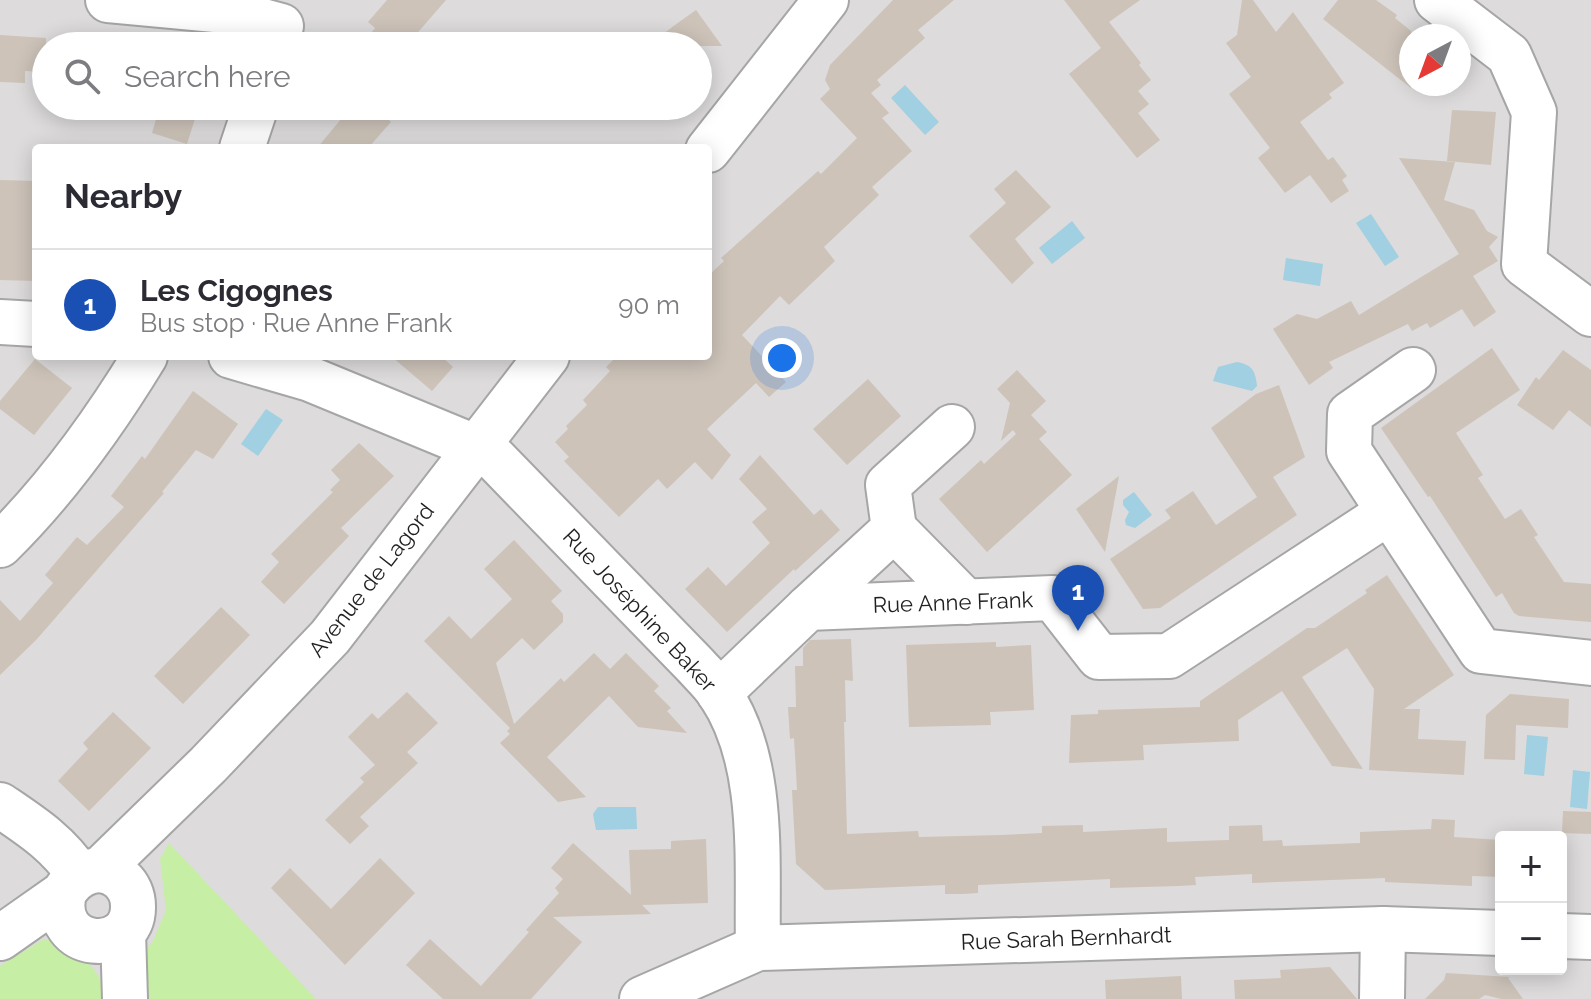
<!DOCTYPE html>
<html lang="en">
<head>
<meta charset="utf-8">
<style>
  body { margin:0; font-family:Raleway,sans-serif; background:#f2f2f3; color:#2b2b33 }
  .controls { position:absolute; right:24px; bottom:24px; display:grid; overflow:hidden; border-radius:8px; box-shadow:0 4px 20px #0003 }
  .controls button { width:72px; height:72px; display:grid; place-items:center; padding:0; border:0; border-bottom:2px solid #e1e1e2; background:#fff; color:#2b2b33; font:40px sans-serif }
  .compass { position:absolute; left:1399px; top:24px; width:72px; height:72px; border-radius:50%; background:#fff; box-shadow:0 4px 20px #0003; rotate:221deg }
  .you { position:absolute; left:782px; top:358px; width:28px; height:28px; margin:-20px; border:6px solid #fff; border-radius:50%; background:#1a73e8; box-shadow:0 0 0 12px #1a73e833 }
  .badge { display:grid; place-items:center; width:52px; height:52px; border-radius:50%; background:#0f766e; color:#fff; font-size:26px; font-weight:700 }
  .pin { position:absolute; translate:-50% -66px; filter:drop-shadow(0 2px 4px #0008) }
  .pin::after { content:''; position:absolute; top:42px; width:28px; height:24px; background:inherit; clip-path:polygon(0 0,100% 0,50% 100%) }
  .list { margin:0; padding:0; list-style:none }
  h2 { display:flex; justify-content:space-between; align-items:center; height:104px; margin:0; padding:0 32px; font-size:34px }
  h2 small { font-size:26px; font-weight:400; color:#7c7c81 }
  .list li { display:grid; grid-template-columns:52px 1fr auto; gap:24px; align-items:center; box-sizing:border-box; height:112px; padding:0 32px; border-top:2px solid #e1e1e2 }
  .list b { display:block; font-size:30px; white-space:nowrap }
  .list p { margin:0; font-size:26px; white-space:nowrap; color:#7c7c81 }
  .list em { font-size:26px; font-style:normal; color:#7c7c81 }
  .icon { flex:none; width:44px; height:44px; fill:none; stroke:currentColor; stroke-width:2; stroke-linecap:round; stroke-linejoin:round }
  .map { position:relative; flex:none; width:1591px; height:999px; overflow:hidden }
  .search { position:absolute; background:#fff; box-shadow:0 4px 20px #0003; left:32px; top:32px; width:680px; height:88px; display:flex; align-items:center; gap:20px; box-sizing:border-box; padding:0 28px; border-radius:44px; color:#7c7c81; font-size:30px }
  .panel { position:absolute; background:#fff; box-shadow:0 4px 20px #0003; left:32px; top:144px; width:680px; height:216px; border-radius:8px }
  .map>svg:first-child { display:block }
  .residential { fill:#dddbdb; fill-rule:evenodd }
  .grass { fill:#c6efa5 }
  .water { fill:#a0d0e2 }
  .building { fill:#cdc3b9 }
  .lines { fill:none; stroke-linecap:round; stroke-linejoin:round }
  .minor-casing { stroke:#a6a6a6; stroke-width:48 }
  .minor { stroke:#fff; stroke-width:44 }
  .labels { text-anchor:middle; stroke-width:6; stroke-linejoin:round; paint-order:stroke }
  .street-label { font-size:22px; fill:#1f1f1f; stroke:#fff }
</style>
</head>
<body>
<div class="map">
<svg width="1591" height="999" viewBox="0 0 1591 999">
  <rect width="100%" height="100%" fill="#f0ede4"/>
  <!-- residential -->
  <path class="residential" d="M0 0H1591V999H0ZM1411 36H1459V84H1411ZM46 46H698V106H46ZM36 148H708V356H36ZM1501 837H1561V969H1501Z"/>
  <!-- grass -->
  <g class="grass">
    <polygon points="169,843 316,999 143,999 142,955 153,941 166,910 160,859"/>
    <path d="M44 939C79 947 97 967 110 999H0V966Z"/>
  </g>
  <!-- water -->
  <g class="water">
    <polygon points="905,85 939,122 925,135 891,98"/>
    <polygon points="1371,214 1399,257 1385,266 1356,223"/>
    <polygon points="1072,221 1085,238 1052,264 1039,248"/>
    <polygon points="1286,258 1323,264 1320,286 1283,280"/>
    <path d="M1237 362C1253 365 1255 371 1257 386L1252 391 1213 381 1218 367Z"/>
    <polygon points="266,409 283,420 258,456 241,444"/>
    <polygon points="1134,492 1152,515 1135,528 1126,525 1125,520 1129,512 1123,505 1123,500"/>
    <polygon points="1527,735 1548,737 1544,776 1524,774"/>
    <polygon points="1573,770 1590,772 1587,809 1570,807"/>
    <polygon points="598,807 636,807 637,829 596,830 593,814"/>
  </g>
  <!-- building -->
  <g class="building">
    <polygon points="387,0 446,0 406,46 361,46 375,28 368,22"/>
    <polygon points="893,0 954,0 918,30 925,38 877,80 881,85 871,93 889,113 882,118 912,151 872,187 879,195 824,247 835,261 789,305 780,296 742,335 786,382 769,397 756,383 707,429 731,455 712,480 695,462 667,489 658,479 619,517 564,461 569,457 555,442 568,429 566,426 587,405 583,400 610,371 606,367 617,356 708,356 708,276 724,261 721,258 818,171 821,174 857,138 820,99 830,89 825,80 830,65"/>
    <polygon points="1064,0 1140,0 1109,22 1141,63 1139,65 1151,80 1138,91 1149,104 1138,113 1160,140 1137,158 1069,74 1101,48"/>
    <polygon points="1242,0 1253,0 1276,32 1293,12 1344,83 1329,94 1332,98 1300,122 1328,160 1333,157 1347,176 1342,180 1349,191 1331,203 1310,175 1285,193 1258,158 1270,148 1229,94 1251,77 1226,43 1237,35"/>
    <polygon points="1338,0 1376,0 1397,15 1395,18 1411,31 1411,88 1323,19"/>
    <polygon points="696,10 722,46 647,46 675,25"/>
    <polygon points="0,35 46,38 46,72 25,71 25,83 0,82"/>
    <polygon points="160,106 199,106 187,144 152,133"/>
    <polygon points="352,106 374,106 391,122 368,148 317,148"/>
    <polygon points="1452,110 1496,112 1491,165 1447,161"/>
    <polygon points="1399,158 1455,162 1444,200 1474,210 1487,231 1498,237 1489,247 1498,261 1473,276 1496,312 1474,327 1462,309 1430,328 1427,323 1412,331 1408,324 1329,362 1333,368 1309,385 1273,329 1297,314 1317,319 1351,301 1359,315 1459,254"/>
    <polygon points="1016,170 1051,207 1015,239 1034,263 1012,284 969,236 1006,203 994,189"/>
    <polygon points="0,180 36,181 36,281 0,280"/>
    <polygon points="1492,348 1520,390 1456,433 1483,475 1478,478 1505,519 1521,509 1538,535 1534,537 1564,582 1591,584 1591,622 1519,616 1514,613 1502,593 1496,597 1430,496 1428,497 1381,428"/>
    <polygon points="1563,350 1591,370 1591,427 1569,410 1553,430 1517,405 1536,377 1539,380"/>
    <polygon points="391,356 441,356 453,367 432,391"/>
    <polygon points="35,359 72,388 34,435 0,409 0,401"/>
    <polygon points="1017,370 1046,401 1031,415 1047,432 1039,439 1072,475 987,552 939,499 981,460 984,464 1016,434 1013,430 1001,441 1010,403 997,389"/>
    <polygon points="868,379 901,416 847,465 813,429"/>
    <polygon points="1279,385 1305,457 1273,477 1297,515 1160,608 1143,609 1110,559 1171,518 1165,510 1193,491 1216,525 1257,497 1211,428 1256,394"/>
    <polygon points="193,391 238,424 213,459 196,450 162,492 164,493 37,639 0,675 0,600 20,621 53,583 45,575 77,537 87,545 124,507 111,496 142,456 145,459"/>
    <polygon points="359,443 394,476 341,528 349,536 284,604 261,582 279,562 271,554 333,492 330,490 340,480 331,470"/>
    <polygon points="760,455 814,515 821,509 840,530 795,571 794,569 727,632 685,589 708,567 726,586 770,543 752,522 767,509 739,479"/>
    <polygon points="1119,476 1105,552 1076,509"/>
    <polygon points="514,540 562,591 551,601 563,614 563,622 534,650 522,638 496,663 514,724 561,678 564,682 594,653 610,669 626,653 659,686 654,691 671,708 667,711 687,733 638,727 609,696 547,757 586,797 558,802 500,743 510,734 507,731 510,728 424,641 449,616 471,639 512,599 484,569"/>
    <polygon points="1387,575 1454,675 1404,709 1420,709 1418,739 1466,741 1464,775 1369,770 1374,689 1347,648 1302,677 1363,769 1332,766 1282,691 1238,720 1239,741 1143,745 1144,760 1069,763 1071,715 1098,714 1098,710 1200,707 1200,701 1307,628 1315,628 1367,593 1365,590"/>
    <polygon points="221,607 250,635 183,704 154,676"/>
    <polygon points="851,639 853,681 845,680 846,722 844,722 847,834 918,831 919,837 1001,835 1042,833 1042,826 1083,825 1083,832 1167,828 1167,842 1229,840 1229,826 1262,825 1263,841 1282,840 1283,846 1360,843 1360,832 1431,829 1432,819 1455,820 1454,837 1501,840 1501,877 1472,876 1472,886 1385,882 1385,878 1252,883 1252,874 1195,877 1196,885 1178,886 1110,888 1110,879 978,885 978,893 962,894 945,894 945,885 825,890 796,864 792,790 797,790 794,738 790,739 788,707 796,707 795,666 803,666 803,648 810,640"/>
    <polygon points="996,642 996,647 1031,645 1034,710 990,712 991,725 909,727 906,645"/>
    <polygon points="407,692 438,723 407,752 418,763 360,817 369,826 350,844 325,820 364,782 360,778 375,765 348,737 372,713 378,719"/>
    <polygon points="1510,694 1569,699 1568,728 1516,725 1515,760 1484,759 1486,715"/>
    <polygon points="113,712 151,748 89,811 58,781 88,749 83,743"/>
    <polygon points="1563,811 1591,812 1591,834 1562,833"/>
    <polygon points="706,839 708,903 642,905 651,914 553,917 582,942 531,999 443,999 406,965 430,939 481,986 529,932 526,930 559,893 555,888 563,879 551,868 573,843 631,895 629,850 671,849 671,841"/>
    <polygon points="380,858 415,893 345,965 271,888 290,868 331,909"/>
    <polygon points="1330,967 1357,999 1235,999 1234,980 1281,978 1280,970"/>
    <polygon points="1446,973 1510,977 1508,978 1523,999 1501,999 1485,995 1479,999 1425,999 1444,980"/>
    <polygon points="1181,976 1182,999 1106,999 1105,980"/>
  </g>
  <g class="lines">
    <!-- minor casing -->
    <g class="minor-casing">
      <g id="minor">
        <polyline points="108,0 226,11 281,26"/>
        <polyline points="1437,0 1509,55 1534,112 1524,264 1591,314"/>
        <polyline points="242,148 256,106"/>
        <polyline points="708,150 826,0"/>
        <polyline points="0,322 36,324"/>
        <path d="M231 356 310 379 475 447 495 459 695 665C703 674 713 683 720 694 767 764 756 866 758 948"/>
        <polyline points="1413,370 1350,414 1349,451 1481,651 1591,663"/>
        <polyline points="894,529 966,602"/>
        <path d="M0 545C57 489 103 425 145 356"/>
        <polyline points="808,608 894,529 888,485 952,427"/>
        <polyline points="719,693 808,608 1053,598 1099,657 1169,656 1389,512"/>
        <path d="M0 805C31 826 58 843 79 875"/>
        <polyline points="100,870 208,765 330,637 547,356"/>
        <polyline points="123,932 125,999"/>
        <polyline points="1561,936 1591,937"/>
        <path d="M0 938 64 893C75 873 101 861 121 879 129 886 133 896 133 906 134 957 50 952 64 893"/>
        <polyline points="642,999 758,948 1383,929 1501,933"/>
        <polyline points="1382,999 1383,929"/>
      </g>
    </g>
    <!-- minor -->
    <use href="#minor" class="minor"/>
  </g>
  <g class="labels">
    <!-- street labels -->
    <g class="street-label">
      <text transform="translate(371 580) rotate(-52)" y="8">Avenue de Lagord</text>
      <text transform="translate(953 602) rotate(-2)" y="8">Rue Anne Frank</text>
      <text transform="translate(640 610) rotate(47)" y="8">Rue Joséphine Baker</text>
      <text transform="translate(1066 938) rotate(-2)" y="8">Rue Sarah Bernhardt</text>
    </g>
  </g>
</svg>
<div class="controls">
<button>+</button>
<button>−</button>
</div>
<svg class="compass" viewBox="-18 -18 36 36"><path d="M0-13l5 13h-10z" fill="#e53935"/><path d="M0 13l5-13h-10z" fill="#7c7c81"/></svg>
<div class="you"></div>
<div class="pin badge" style="left:1078px;top:631px;background:#1a4fb4">1</div>
<div class="search"><svg class="icon" aria-label="search" viewBox="0 0 24 24"><circle cx="10" cy="10" r="6"/><path d="M15 15l6 6"/></svg>Search here</div>
<section class="panel">
<h2>Nearby<small></small></h2>
<ul class="list">
<li><span class="badge" style="background:#1a4fb4">1</span><div><b>Les Cigognes</b><p>Bus stop · Rue Anne Frank</p></div><em>90 m</em></li>
</ul>
</section>
</div>
</body>
</html>
